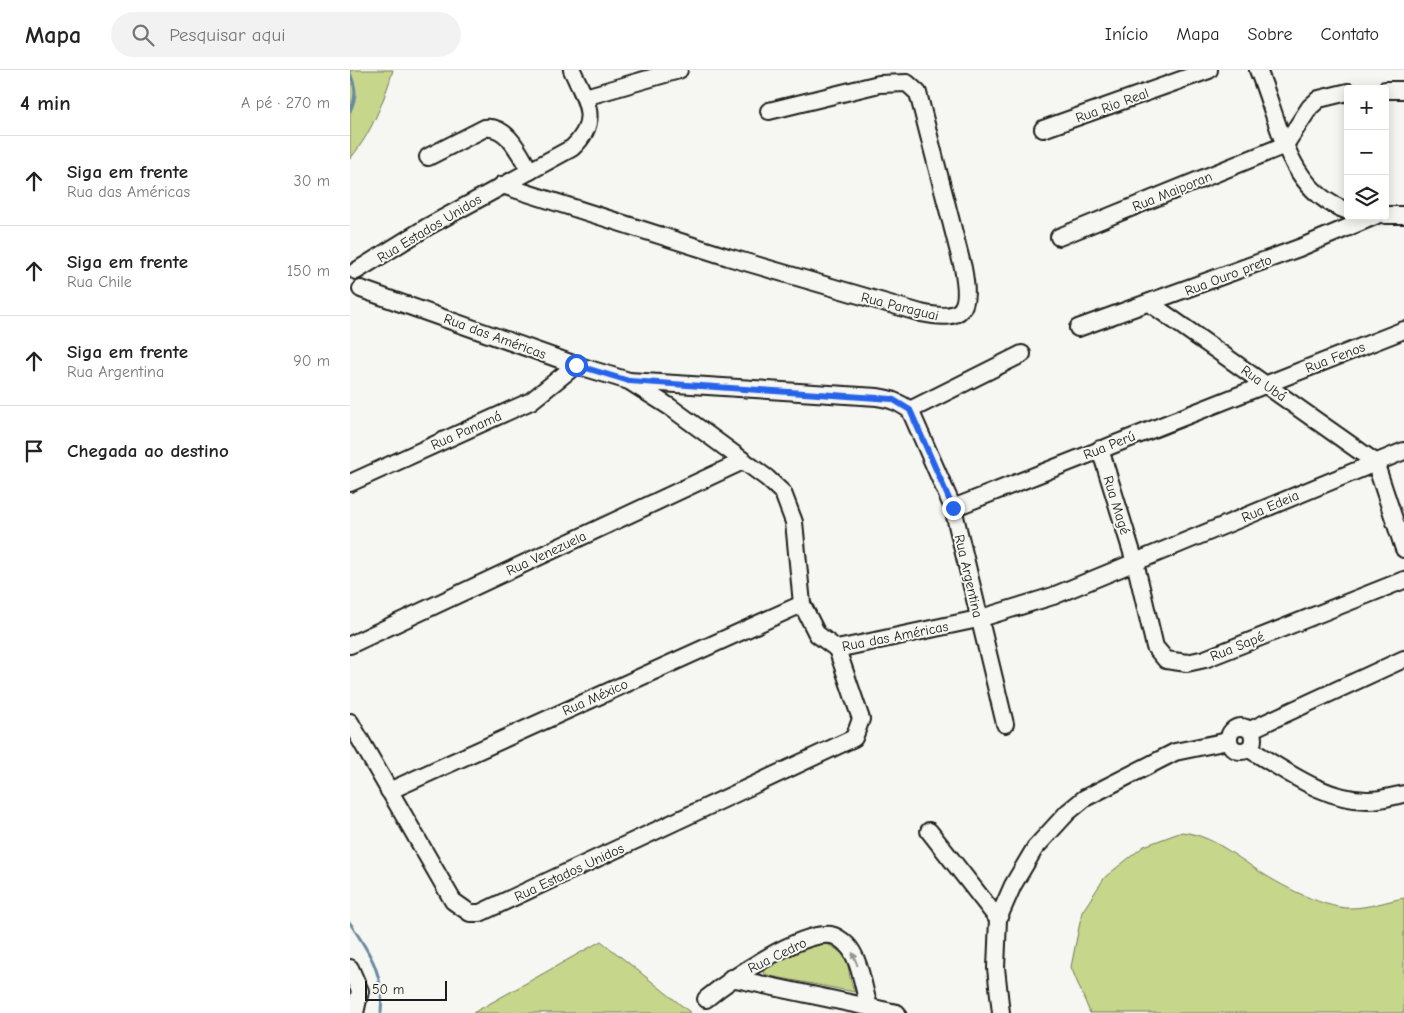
<!DOCTYPE html>
<html lang="pt">
<head>
<meta charset="utf-8">
<style>
  body { margin:0; font-family:"Comic Neue",sans-serif; background:#f2f2f2; color:#222 }
  .controls { position:absolute; right:15px; top:15px; display:grid; overflow:hidden; border-radius:5px; box-shadow:0 2px 12px #0003 }
  .controls button { width:45px; height:45px; display:grid; place-items:center; padding:0; border:0; border-bottom:1px solid #e0e0e0; background:#fff; color:#222; font:25px sans-serif }
  .scale { position:absolute; left:15px; bottom:12px; width:82px; box-sizing:border-box; padding-left:5px; border:2px solid #1c1c1c; border-top:0; font-size:14px; line-height:18px; white-space:nowrap; color:#1c1c1c; -webkit-text-stroke:4px #f6f6f2; paint-order:stroke }
  .stop { position:absolute; width:15px; height:15px; margin:-11px; border:4px solid #2563eb; border-radius:50%; background:#fff }
  .stop.end { background:#2563eb; border-color:#fff; box-shadow:0 1px 5px #0008 }
  .list { margin:0; padding:0; list-style:none }
  h2 { display:flex; justify-content:space-between; align-items:center; height:65px; margin:0; padding:0 20px; font-size:21px }
  h2 small { font-size:16px; font-weight:400; color:#767676 }
  .list li { display:grid; grid-template-columns:32px 1fr auto; gap:15px; align-items:center; box-sizing:border-box; height:90px; padding:0 20px; border-top:1px solid #e0e0e0 }
  .list b { display:block; font-size:19px; white-space:nowrap }
  .list p { margin:0; font-size:16px; white-space:nowrap; color:#767676 }
  .list em { font-size:16px; font-style:normal; color:#767676 }
  .icon { flex:none; width:28px; height:28px; fill:none; stroke:currentColor; stroke-width:2; stroke-linecap:round; stroke-linejoin:round }
  .map { position:relative; flex:none; width:1054px; height:943px; overflow:hidden }
  header { display:flex; align-items:center; gap:30px; box-sizing:border-box; height:70px; padding:0 25px; background:#fff; border-bottom:1px solid #e0e0e0 }
  header strong { font-size:24px }
  nav { display:flex; gap:28px; margin-inline-start:auto; font-size:18px }
  .search { width:350px; height:45px; background:#f2f2f2; display:flex; align-items:center; gap:12px; box-sizing:border-box; padding:0 18px; border-radius:28px; color:#767676; font-size:19px }
  main { display:flex }
  aside { flex:1; background:#fff }
  .map>svg:first-child { display:block }
  .green { fill:#c6d68b; stroke:#717954 }
  .lines { fill:none; stroke-linecap:round; stroke-linejoin:round }
  .stream { stroke:#6889a1; stroke-width:3 }
  .minor-casing { stroke:#1c1c1c; stroke-width:20 }
  .minor { stroke:#f6f6f2; stroke-width:16 }
  .oneway { fill:#949492 }
  .route { stroke:#2563eb; stroke-width:6 }
  .labels { text-anchor:middle; stroke-width:4; stroke-linejoin:round; paint-order:stroke }
  .street-label { font-size:14px; fill:#1c1c1c; stroke:#f6f6f2 }
</style>
</head>
<body>
<header>
<strong>Mapa</strong>
<div class="search"><svg class="icon" aria-label="search" viewBox="0 0 24 24"><circle cx="10" cy="10" r="6"/><path d="M15 15l6 6"/></svg>Pesquisar aqui</div>
<nav><a>Início</a><a>Mapa</a><a>Sobre</a><a>Contato</a></nav>
</header>
<main>
<aside>
<h2>4 min<small>A pé · 270 m</small></h2>
<ul class="list">
<li><svg class="icon" aria-label="ahead" viewBox="0 0 24 24"><path d="M12 20V5M6 11l6-6 6 6"/></svg><div><b>Siga em frente</b><p>Rua das Américas</p></div><em>30 m</em></li>
<li><svg class="icon" aria-label="ahead" viewBox="0 0 24 24"><path d="M12 20V5M6 11l6-6 6 6"/></svg><div><b>Siga em frente</b><p>Rua Chile</p></div><em>150 m</em></li>
<li><svg class="icon" aria-label="ahead" viewBox="0 0 24 24"><path d="M12 20V5M6 11l6-6 6 6"/></svg><div><b>Siga em frente</b><p>Rua Argentina</p></div><em>90 m</em></li>
<li><svg class="icon" aria-label="arrive" viewBox="0 0 24 24"><path d="M6 21V4h12l-3 4 3 4H6"/></svg><div><b>Chegada ao destino</b></div></li>
</ul>
</aside>
<div class="map">
<svg width="1054" height="943" viewBox="0 0 1054 943">
  <rect width="100%" height="100%" fill="#f6f6f2"/>
  <filter id="ink" filterUnits="userSpaceOnUse"><feTurbulence type="fractalNoise" baseFrequency=".02" numOctaves="2"/><feDisplacementMap in="SourceGraphic" scale="10" xChannelSelector="R" yChannelSelector="G"/><feConvolveMatrix kernelMatrix="1 2 1 2 8 2 1 2 1" color-interpolation-filters="sRGB"/></filter>
  <g filter="url(#ink)">
    <!-- green -->
    <g class="green">
      <path d="M0 0H43C34 31 21 64 0 89Z"/>
      <path d="M832 762C858 765 876 779 897 793 920 810 972 839 1001 838 1018 838 1037 831 1054 828V943H740L721 897 732 842 755 807 794 776Z"/>
      <polygon points="251,871 341,943 123,943"/>
      <path d="M477 874C507 889 493 898 505 922L420 906 413 903C420 889 461 875 477 874Z"/>
    </g>
    <g class="lines">
      <!-- stream -->
      <g class="stream">
        <path d="M0 3C6 18 7 26 0 41"/>
        <path d="M0 853C20 883 35 906 31 943"/>
      </g>
      <!-- minor casing -->
      <g class="minor-casing">
        <g id="minor">
          <path d="M908 0C930 52 937 121 998 141"/>
          <polyline points="1035,20 1054,20"/>
          <polyline points="235,27 329,0"/>
          <polyline points="693,59 859,0"/>
          <path d="M78 87 135 58C158 55 170 85 180 101"/>
          <path d="M152 115 378 187 571 243C614 252 621 240 613 198L568 23 557 13 529 14 419 41"/>
          <polyline points="1035,145 1054,145"/>
          <polyline points="709,167 935,75 960,37 969,29 998,22"/>
          <path d="M6 201 77 157 222 78C251 51 236 31 222 0"/>
          <path d="M11 219 226 295 279 311 527 327C541 329 548 332 560 340L603 438 655 654"/>
          <polyline points="801,234 1025,392 1054,479"/>
          <polyline points="728,258 949,178 1025,146"/>
          <polyline points="279,311 320,337 417,408 433,423 444,452 452,534 467,564 487,579 628,549 703,526 1054,381"/>
          <polyline points="560,340 672,284"/>
          <polyline points="750,379 785,492 805,577 816,590 837,593 855,589 1054,510"/>
          <polyline points="0,413 181,331 226,295"/>
          <polyline points="603,438 1054,260"/>
          <polyline points="0,575 393,391"/>
          <polyline points="0,652 103,831 120,843 130,843 504,668 511,649 487,579"/>
          <circle cx="891" cy="669" r="12"/>
          <polyline points="900,660 1054,589"/>
          <path d="M899 679C935 700 975 731 1019 730 1031 730 1043 726 1054 724"/>
          <polyline points="39,721 452,534"/>
          <polyline points="579,761 648,849"/>
          <polyline points="0,898 10,921 5,943"/>
          <polyline points="381,908 547,943"/>
          <path d="M356 929C379 910 450 861 481 865 486 866 493 871 497 875 510 888 513 918 519 936"/>
          <polyline points="651,943 646,898 648,849 663,815 685,778 718,742 735,728 825,682 878,671"/>
        </g>
      </g>
      <!-- minor -->
      <use href="#minor" class="minor"/>
    </g>
    <!-- one-way arrows -->
    <defs><path id="oneway-solid" d="M-6-.8H1V-3.2L6.5 0L1 3.2V.8H-6Z" transform="scale(1.25)"/></defs>
    <use class="oneway" href="#oneway-solid" transform="translate(505 889) rotate(-111)"/>
  </g>
  <g class="lines" filter="url(#ink)">
    <!-- route -->
    <polyline class="route" points="226,295 279,311 542,329 560,340 603,438"/>
  </g>
  <g class="labels">
    <!-- street labels -->
    <g class="street-label">
      <text transform="translate(762 35) rotate(-20)" y="5">Rua Rio Real</text>
      <text transform="translate(822 121) rotate(-22)" y="5">Rua Maiporan</text>
      <text transform="translate(79 158) rotate(-31)" y="5">Rua Estados Unidos</text>
      <text transform="translate(878 205) rotate(-21)" y="5">Rua Ouro preto</text>
      <text transform="translate(550 236) rotate(14)" y="5">Rua Paraguai</text>
      <text transform="translate(145 266) rotate(20)" y="5">Rua das Américas</text>
      <text transform="translate(985 287) rotate(-21)" y="5">Rua Fenos</text>
      <text transform="translate(914 313) rotate(35)" y="5">Rua Ubá</text>
      <text transform="translate(116 360) rotate(-24)" y="5">Rua Panamá</text>
      <text transform="translate(759 375) rotate(-22)" y="5">Rua Perú</text>
      <text transform="translate(767 435) rotate(73)" y="5">Rua Magé</text>
      <text transform="translate(920 436) rotate(-23)" y="5">Rua Edeia</text>
      <text transform="translate(196 483) rotate(-25)" y="5">Rua Venezuela</text>
      <text transform="translate(619 506) rotate(77)" y="5">Rua Argentina</text>
      <text transform="translate(545 566) rotate(-11)" y="5">Rua das Américas</text>
      <text transform="translate(887 576) rotate(-22)" y="5">Rua Sapé</text>
      <text transform="translate(245 627) rotate(-24)" y="5">Rua México</text>
      <text transform="translate(219 802) rotate(-25)" y="5">Rua Estados Unidos</text>
      <text transform="translate(427 885) rotate(-26)" y="5">Rua Cedro</text>
    </g>
  </g>
</svg>
<div class="controls">
<button>+</button>
<button>−</button>
<button><svg class="icon" aria-label="layers" viewBox="0 0 24 24"><path d="M12 4l9 5-9 5-9-5zM3 14l9 5 9-5"/></svg></button>
</div>
<div class="scale">50 m</div>
<div class="stop" style="left:226px;top:295px"></div>
<div class="stop end" style="left:603px;top:438px"></div>
</div>
</main>
</body>
</html>
